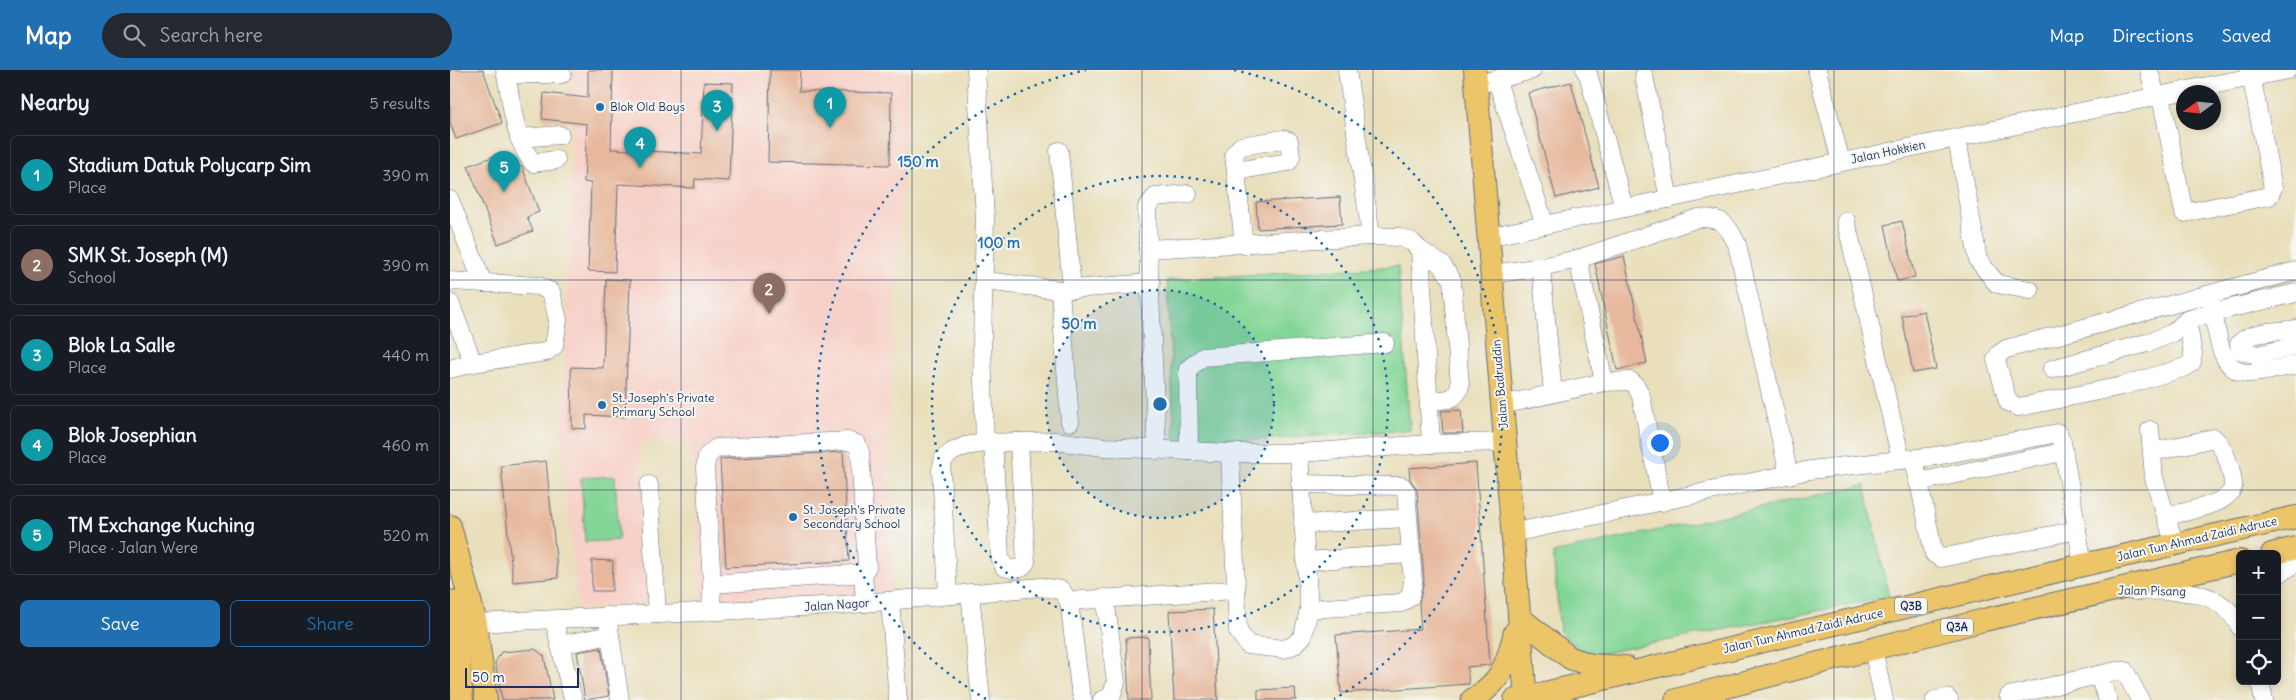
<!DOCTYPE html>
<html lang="en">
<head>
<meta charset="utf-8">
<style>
  body { margin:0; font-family:Delius,sans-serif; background:#242831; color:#f1f3f6 }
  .controls { position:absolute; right:15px; bottom:15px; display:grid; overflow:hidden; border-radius:8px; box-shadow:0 2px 8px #0003 }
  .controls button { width:45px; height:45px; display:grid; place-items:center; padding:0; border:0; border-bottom:1px solid #363941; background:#171b24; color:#f1f3f6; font:25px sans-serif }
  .compass { position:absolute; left:1726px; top:15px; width:45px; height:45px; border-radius:50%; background:#171b24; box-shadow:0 2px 8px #0003; rotate:255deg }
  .scale { position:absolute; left:15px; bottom:12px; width:114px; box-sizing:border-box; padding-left:5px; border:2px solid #1b2f5e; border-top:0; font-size:14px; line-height:18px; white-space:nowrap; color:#1b2f5e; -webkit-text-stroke:4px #f6f6f2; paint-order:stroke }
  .you { position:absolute; left:1209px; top:372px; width:18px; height:18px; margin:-12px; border:4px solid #fff; border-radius:50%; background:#1a73e8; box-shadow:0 0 0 8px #1a73e833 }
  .badge { display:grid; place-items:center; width:32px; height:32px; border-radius:50%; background:#1f6fb2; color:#fff; font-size:16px; font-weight:700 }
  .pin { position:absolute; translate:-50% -41px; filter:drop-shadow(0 1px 2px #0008) }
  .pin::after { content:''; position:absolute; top:26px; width:18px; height:15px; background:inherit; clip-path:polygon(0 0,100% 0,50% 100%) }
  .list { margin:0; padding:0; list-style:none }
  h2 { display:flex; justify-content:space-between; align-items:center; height:65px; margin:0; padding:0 20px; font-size:21px }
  h2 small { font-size:16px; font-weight:400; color:#9ea1a6 }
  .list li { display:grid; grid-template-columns:32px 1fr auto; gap:15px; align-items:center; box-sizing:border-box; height:80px; margin:0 10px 10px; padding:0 10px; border:1px solid #363941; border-radius:8px }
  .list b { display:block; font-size:19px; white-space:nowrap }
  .list p { margin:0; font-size:16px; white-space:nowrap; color:#9ea1a6 }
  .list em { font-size:16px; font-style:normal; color:#9ea1a6 }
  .actions { display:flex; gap:10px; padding:15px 20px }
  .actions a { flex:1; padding:11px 0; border:1px solid #1f6fb2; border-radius:8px; text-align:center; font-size:18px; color:#1f6fb2 }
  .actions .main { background:#1f6fb2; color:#fff }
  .icon { flex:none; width:28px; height:28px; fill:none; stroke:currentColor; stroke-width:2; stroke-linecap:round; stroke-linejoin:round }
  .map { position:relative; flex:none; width:1846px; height:630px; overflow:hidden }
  header { display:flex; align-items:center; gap:30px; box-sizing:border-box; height:70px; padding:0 25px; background:#1f6fb2; color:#fff }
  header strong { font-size:24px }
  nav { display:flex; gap:28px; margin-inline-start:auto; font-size:18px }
  .search { width:350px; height:45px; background:#242831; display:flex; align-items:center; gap:12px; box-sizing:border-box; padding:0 18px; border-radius:28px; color:#9ea1a6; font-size:19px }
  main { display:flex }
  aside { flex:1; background:#171b24 }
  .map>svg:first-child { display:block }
  .built { fill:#f7d1c8 }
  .green { fill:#84d696; stroke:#50827a }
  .building { fill:#e7b89c }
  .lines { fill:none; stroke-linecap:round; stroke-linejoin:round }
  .minor-casing { stroke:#636d7f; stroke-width:19 }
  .major-casing { stroke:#636d7f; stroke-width:24 }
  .minor { stroke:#fff; stroke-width:18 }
  .major { stroke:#edc569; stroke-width:22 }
  .grid { fill:none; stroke:#1b2f5e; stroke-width:1; stroke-opacity:0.55 }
  .ring { fill:none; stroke:#1f6fb2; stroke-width:2.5; stroke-dasharray:2.5 5 }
  .poi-dot { fill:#1f6fb2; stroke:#f6f6f2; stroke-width:2 }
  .labels { text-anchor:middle; stroke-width:4; stroke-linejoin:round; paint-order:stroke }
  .shield { fill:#f6f6f2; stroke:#5d6b8a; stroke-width:1 }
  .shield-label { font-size:11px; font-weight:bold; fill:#1b2f5e }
  .poi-label { font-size:12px; fill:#1b2f5e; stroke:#f6f6f2; text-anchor:start }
  .street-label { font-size:12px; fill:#1b2f5e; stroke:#f6f6f2 }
  .centre { fill:#1f6fb2; stroke:#f6f6f2; stroke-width:2.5 }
  .ring-label { font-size:15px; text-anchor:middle; font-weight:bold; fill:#1f6fb2; stroke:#f6f6f2; stroke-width:4; stroke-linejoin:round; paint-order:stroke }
</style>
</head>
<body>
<header>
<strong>Map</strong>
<div class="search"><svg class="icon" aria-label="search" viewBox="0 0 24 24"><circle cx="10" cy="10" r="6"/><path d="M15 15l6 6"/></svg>Search here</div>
<nav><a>Map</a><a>Directions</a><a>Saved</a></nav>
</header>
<main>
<aside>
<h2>Nearby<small>5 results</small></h2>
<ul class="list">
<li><span class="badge" style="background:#0f9aa8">1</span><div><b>Stadium Datuk Polycarp Sim</b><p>Place</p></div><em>390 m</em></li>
<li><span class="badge" style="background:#8d6e63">2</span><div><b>SMK St. Joseph (M)</b><p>School</p></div><em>390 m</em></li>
<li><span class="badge" style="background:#0f9aa8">3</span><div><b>Blok La Salle</b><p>Place</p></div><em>440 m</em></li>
<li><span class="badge" style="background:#0f9aa8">4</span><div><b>Blok Josephian</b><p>Place</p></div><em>460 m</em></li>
<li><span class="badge" style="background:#0f9aa8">5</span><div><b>TM Exchange Kuching</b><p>Place · Jalan Were</p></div><em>520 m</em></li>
</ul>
<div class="actions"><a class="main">Save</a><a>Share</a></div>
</aside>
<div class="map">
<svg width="1846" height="630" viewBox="0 0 1846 630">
  <rect width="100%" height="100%" fill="#f6f6f2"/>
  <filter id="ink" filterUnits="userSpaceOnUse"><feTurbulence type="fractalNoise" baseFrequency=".02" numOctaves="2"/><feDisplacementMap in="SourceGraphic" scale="10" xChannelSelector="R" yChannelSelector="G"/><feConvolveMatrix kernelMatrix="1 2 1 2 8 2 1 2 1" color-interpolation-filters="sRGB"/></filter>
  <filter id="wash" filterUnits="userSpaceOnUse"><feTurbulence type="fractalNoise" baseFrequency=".0096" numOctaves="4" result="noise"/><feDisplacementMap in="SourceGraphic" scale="20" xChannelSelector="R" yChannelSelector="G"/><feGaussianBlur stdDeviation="1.12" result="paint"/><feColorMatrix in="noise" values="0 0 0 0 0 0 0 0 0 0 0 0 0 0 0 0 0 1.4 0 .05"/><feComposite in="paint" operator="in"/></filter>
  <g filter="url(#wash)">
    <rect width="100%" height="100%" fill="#e9dfbb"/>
    <!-- built -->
    <polygon class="built" points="124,0 459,0 438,364 442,523 251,531 242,372 191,373 197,535 128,539 112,385"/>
    <!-- green -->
    <g class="green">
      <polygon points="948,196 960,360 725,375 717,210"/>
      <polygon points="165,406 169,470 135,472 131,408"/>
      <polygon points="1415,415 1439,527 1144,585 1124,577 1110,561 1103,483"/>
    </g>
    <g id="blocks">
      <!-- building -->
      <g class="building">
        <polygon points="0,0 33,0 52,53 6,69 0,53"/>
        <polygon points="138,0 163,0 161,79 251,84 254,12 283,13 279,111 245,109 244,118 168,114 165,202 138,201 141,113 134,112 137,54 92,49 94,23 138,28"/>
        <polygon points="320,0 350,0 349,21 441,23 440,95 318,92"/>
        <polygon points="1121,12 1149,117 1106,128 1078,23"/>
        <polygon points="52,83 58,101 72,96 89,142 77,147 83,161 48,174 18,96"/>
        <polygon points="890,127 892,154 808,159 806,132"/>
        <polygon points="1452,151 1465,207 1447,211 1435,155"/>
        <polygon points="1174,186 1197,293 1167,300 1145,194"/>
        <polygon points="156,209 180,210 175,347 136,345 136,359 122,358 121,297 153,298"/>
        <polygon points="1474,241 1486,299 1463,303 1452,246"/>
        <polygon points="1011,340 1013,363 993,363 991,341"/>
        <polygon points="393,382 399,491 276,497 270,389"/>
        <polygon points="96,391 108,508 63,512 51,396"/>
        <polygon points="1026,393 1040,595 1017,597 1019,614 891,623 886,565 971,559 969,533 974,511 967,420 960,409 959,398"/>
        <polygon points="142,490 163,491 162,521 142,521"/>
        <polygon points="763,539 768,630 724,630 719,541"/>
        <polygon points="698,567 701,630 679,630 676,568"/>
        <polygon points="151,578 159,626 135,630 127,582"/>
        <polygon points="85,579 94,586 103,630 52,630 45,593 51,582"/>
        <polygon points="845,618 846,630 808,630 808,620"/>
      </g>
    </g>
  </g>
  <g filter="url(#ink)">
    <use href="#blocks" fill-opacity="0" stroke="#636d7f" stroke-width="1"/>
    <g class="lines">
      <!-- minor casing -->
      <g class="minor-casing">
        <g id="minor">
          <path d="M55 0C62 30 63 68 83 93L106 90"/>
          <polyline points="526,0 535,148 532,276 535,373"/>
          <polyline points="897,0 921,166"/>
          <polyline points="1135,0 1138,4 1174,138"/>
          <polyline points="1367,0 1391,92"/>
          <polyline points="1699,0 1706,27"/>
          <polyline points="56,4 112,4"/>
          <polyline points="1194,6 1219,129"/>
          <polyline points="1047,11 1095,155"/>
          <polyline points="1037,12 1082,0"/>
          <polyline points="1711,26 1734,143 1819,126 1823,118 1800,0"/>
          <polyline points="69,68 110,65"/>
          <polyline points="1507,68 1528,190 1547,214 1580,220"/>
          <polyline points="609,81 622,219"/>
          <polyline points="786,101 838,92 841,87 839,71 833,69 791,76 784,84 794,175"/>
          <polyline points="0,130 33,213"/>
          <polyline points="1396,151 1451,390"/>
          <polyline points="1038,167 1600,48 1837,0"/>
          <polyline points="698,179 697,137 705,127 738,124"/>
          <polyline points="970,180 981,374"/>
          <polyline points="1128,189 1154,312"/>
          <polyline points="1091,197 1103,323"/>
          <path d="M1042 204 1091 197 1128 189 1248 148C1274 148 1275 152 1287 174L1339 405"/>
          <polyline points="0,211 89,216 101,222 108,250 104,276 96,282 23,293"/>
          <polyline points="535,211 610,220 701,213"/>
          <polyline points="610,220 620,352"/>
          <path d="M1761 231C1767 253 1766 300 1796 303 1812 304 1830 297 1846 295"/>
          <polyline points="0,233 23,293 0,299"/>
          <polyline points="1737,250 1743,283 1742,292 1736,297 1672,316 1575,336 1567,337 1558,332 1546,290 1549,284 1556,279 1846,201"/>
          <path d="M1846 259C1829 262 1800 260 1789 274L1790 280 1807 285 1846 276"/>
          <polyline points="1602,299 1697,273 1723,263 1737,250 1764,242 1846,223"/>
          <polyline points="1052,335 1154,312 1181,311 1186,316 1191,326 1212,432"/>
          <polyline points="1700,360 1704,408 1725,475"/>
          <polyline points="543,372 550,487 554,497 562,499 571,498 576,492 569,372"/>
          <path d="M707 380 698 179 921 166 949 167 962 172 970 180 992 195 1002 210 1010 316C1006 332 993 330 979 330"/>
          <polyline points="739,381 738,299 753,287 935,273"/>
          <path d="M1703 382 1764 368C1773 376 1777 387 1780 398 1781 404 1784 412 1783 417 1779 435 1733 442 1717 446"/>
          <polyline points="780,383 788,561 798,575 834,579 844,575 853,566 859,539 849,383"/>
          <polyline points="1464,389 1484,484 1491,488 1627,460"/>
          <polyline points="1468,412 1613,382"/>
          <polyline points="850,414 952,416 956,421 963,512 960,527 951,533 859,539"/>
          <polyline points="199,415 207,544"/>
          <polyline points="853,454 957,448"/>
          <polyline points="1062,463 1360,400 1486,386 1608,363 1612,372 1633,495"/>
          <polyline points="856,491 960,484"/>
          <polyline points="413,502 415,533"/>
          <polyline points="1827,505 1846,493"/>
          <path d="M1684 521C1723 521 1769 515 1790 557"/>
          <polyline points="520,523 531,630"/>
          <polyline points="498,525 491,400 494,388 502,382 515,376 535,373 604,371 655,377 780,383 849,383 981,374 1055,372"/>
          <polyline points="440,531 448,630"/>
          <polyline points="619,531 630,619 633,630"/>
          <polyline points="261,541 262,514 255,398 257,386 266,378 398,371 407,374 410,382 417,497 413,502 402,504 262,514"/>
          <polyline points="157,546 170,630"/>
          <polyline points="104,550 123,630"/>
          <polyline points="26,553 392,535 591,517 611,520 619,531 785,520"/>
          <polyline points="110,575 160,565"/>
          <polyline points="1423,579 1434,630"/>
          <polyline points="1648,605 1666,601 1675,601 1690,630"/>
          <polyline points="1810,611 1814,630"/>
          <polyline points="1559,626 1648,605 1658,630"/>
          <polyline points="652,630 661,627 666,612 655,528"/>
          <polyline points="1485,630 1497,628 1499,630"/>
        </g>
      </g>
      <!-- major casing -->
      <g class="major-casing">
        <g id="major">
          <polyline points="1025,0 1076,630"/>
          <polyline points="0,456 26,553 36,630"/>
          <polyline points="1822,484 1846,478"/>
          <polyline points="0,531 6,558 12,630"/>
          <polyline points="1069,547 1120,588 1141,595 1175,597"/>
          <path d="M1022 630C1053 610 1056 596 1065 562"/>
          <polyline points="1065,630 1633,495 1846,447"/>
          <polyline points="1226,630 1534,550 1790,491"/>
        </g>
      </g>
      <!-- minor -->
      <use href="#minor" class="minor"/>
      <!-- major -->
      <use href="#major" class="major"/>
    </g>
  </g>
  <!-- grid -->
  <path class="grid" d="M231 0V630M462 0V630M692 0V630M923 0V630M1154 0V630M1384 0V630M1615 0V630M0 210H1846M0 420H1846"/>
  <!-- distance rings -->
  <circle cx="710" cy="334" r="114" fill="#1f6fb2" fill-opacity=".12"/>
  <g class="ring">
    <circle cx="710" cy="334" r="114"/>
    <circle cx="710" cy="334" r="228"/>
    <path d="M536 629A342 342 0 0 1 636 0M784 0A342 342 0 0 1 884 629"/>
  </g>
  <!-- markers -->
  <g class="poi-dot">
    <circle cx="150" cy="37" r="5"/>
    <circle cx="152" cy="335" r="5"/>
    <circle cx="343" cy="447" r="5"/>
  </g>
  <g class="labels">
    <!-- shield labels -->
    <g class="shield">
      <rect x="1445" y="527.5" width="32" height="17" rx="4"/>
      <rect x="1491" y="548.5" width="32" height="17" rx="4"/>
    </g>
    <g class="shield-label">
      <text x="1461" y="540">Q3B</text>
      <text x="1507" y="561">Q3A</text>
    </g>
    <!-- poi labels -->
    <g class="poi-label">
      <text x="160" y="41">Blok Old Boys</text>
      <text x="162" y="332">St. Joseph's Private<tspan x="162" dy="14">Primary School</tspan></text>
      <text x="353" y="444">St. Joseph's Private<tspan x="353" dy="14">Secondary School</tspan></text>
    </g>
    <!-- street labels -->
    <g class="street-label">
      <text transform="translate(1438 82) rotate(-12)" y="4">Jalan Hokkien</text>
      <text transform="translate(1050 314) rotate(-95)" y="4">Jalan Badruddin</text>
      <text transform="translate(1747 469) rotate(-13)" y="4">Jalan Tun Ahmad Zaidi Adruce</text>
      <text transform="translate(1702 521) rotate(1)" y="4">Jalan Pisang</text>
      <text transform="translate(387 535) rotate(-4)" y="4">Jalan Nagor</text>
      <text transform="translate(1353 561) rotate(-13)" y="4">Jalan Tun Ahmad Zaidi Adruce</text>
    </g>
  </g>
  <circle cx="710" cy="334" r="8" class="centre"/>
  <g class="ring-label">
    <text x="468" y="97">150 m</text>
    <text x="549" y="178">100 m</text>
    <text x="629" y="259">50 m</text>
  </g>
</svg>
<div class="controls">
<button>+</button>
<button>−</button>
<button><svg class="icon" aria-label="locate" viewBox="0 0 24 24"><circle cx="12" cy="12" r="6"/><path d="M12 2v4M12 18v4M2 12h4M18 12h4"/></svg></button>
</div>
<svg class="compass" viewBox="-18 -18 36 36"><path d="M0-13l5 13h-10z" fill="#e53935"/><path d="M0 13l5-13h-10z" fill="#9ea1a6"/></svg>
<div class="scale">50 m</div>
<div class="you"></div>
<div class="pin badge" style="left:380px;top:58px;background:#0f9aa8">1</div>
<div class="pin badge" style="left:319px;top:244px;background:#8d6e63">2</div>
<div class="pin badge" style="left:267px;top:61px;background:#0f9aa8">3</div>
<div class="pin badge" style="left:190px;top:98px;background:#0f9aa8">4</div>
<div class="pin badge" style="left:54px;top:122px;background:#0f9aa8">5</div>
</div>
</main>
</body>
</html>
